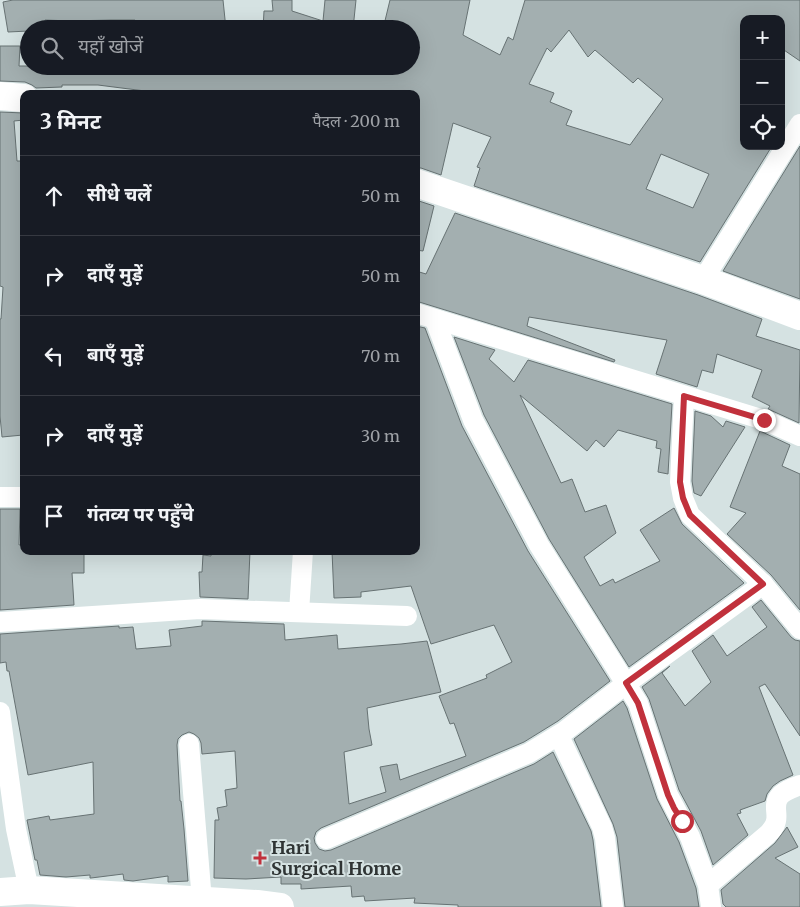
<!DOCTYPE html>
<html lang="hi">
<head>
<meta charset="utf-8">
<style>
  body { margin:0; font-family:Merriweather,"Noto Sans Devanagari",serif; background:#242831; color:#f1f3f6 }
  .controls { position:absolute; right:15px; top:15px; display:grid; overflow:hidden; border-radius:10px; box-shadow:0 5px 20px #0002 }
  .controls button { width:45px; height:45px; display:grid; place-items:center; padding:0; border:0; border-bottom:1px solid #363941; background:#171b24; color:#f1f3f6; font:25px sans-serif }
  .stop { position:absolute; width:15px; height:15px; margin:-11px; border:4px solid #c1313c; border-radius:50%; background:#fff }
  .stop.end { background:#c1313c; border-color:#fff; box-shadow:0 1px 5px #0008 }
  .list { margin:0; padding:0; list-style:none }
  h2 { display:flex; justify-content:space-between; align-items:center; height:65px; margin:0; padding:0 20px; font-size:21px }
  h2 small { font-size:16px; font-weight:400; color:#9ea1a6 }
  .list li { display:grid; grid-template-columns:32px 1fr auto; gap:15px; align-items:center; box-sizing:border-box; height:80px; padding:0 20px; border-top:1px solid #363941 }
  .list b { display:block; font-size:19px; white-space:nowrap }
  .list em { font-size:16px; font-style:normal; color:#9ea1a6 }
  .icon { flex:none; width:28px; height:28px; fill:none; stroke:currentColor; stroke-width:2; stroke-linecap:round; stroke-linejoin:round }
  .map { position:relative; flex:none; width:800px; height:907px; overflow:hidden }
  .search { position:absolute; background:#171b24; box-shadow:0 5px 20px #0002; left:20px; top:20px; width:400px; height:55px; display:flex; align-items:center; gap:12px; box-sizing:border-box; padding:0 18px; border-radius:28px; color:#9ea1a6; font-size:19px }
  .panel { position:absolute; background:#171b24; box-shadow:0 5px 20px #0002; left:20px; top:90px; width:400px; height:465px; border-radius:10px }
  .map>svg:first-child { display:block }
  .building { fill:#a3afb0; stroke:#677273; fill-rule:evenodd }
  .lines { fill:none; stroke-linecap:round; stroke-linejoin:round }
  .street { stroke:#fff; stroke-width:20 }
  .secondary { stroke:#fff; stroke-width:28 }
  .route { stroke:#c1313c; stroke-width:6 }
  .poi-dot { fill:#c1313c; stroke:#d5e2e2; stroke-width:2 }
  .labels { text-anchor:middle; stroke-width:4; stroke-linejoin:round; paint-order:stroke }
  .poi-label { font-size:18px; font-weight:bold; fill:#2f3434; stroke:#d5e2e2; text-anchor:start }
</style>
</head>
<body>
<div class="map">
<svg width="800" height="907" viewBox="0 0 800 907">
  <rect width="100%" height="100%" fill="#d5e2e2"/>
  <!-- building -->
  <g class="building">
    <polygon points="13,0 223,0 226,29 156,29 156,21 135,22 135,20 111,20 71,21 45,20 45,29 29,29 29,31 8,32 3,2"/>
    <polygon points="272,0 292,0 292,11 323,21 325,0 356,0 353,29 263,29 264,11 273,11"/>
    <path d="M390 0H470L463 35 500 55 508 37 513 40 525 0H800V61L781 48V19H744V146H772L700 262 474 186 480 168 477 167 491 137 453 123 441 175 421 168H416V94H200L167 91 153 92 98 85H62V87L36 88 32 85 25 82 0 81V46H20L19 66H232L270 72 272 66H411V29H383ZM569 30 588 57 595 50 633 83 638 78 663 99 630 145 566 125 572 111 550 102 554 93 529 84 547 48 551 52ZM661 154 709 174 693 208 646 189Z"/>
    <polygon points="0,112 24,113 24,120 14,121 17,161 24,161 23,435 2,437 0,416 0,319 1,319 3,287 0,286"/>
    <polygon points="800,146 800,299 723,271"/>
    <polygon points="416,200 434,206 423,251 416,250"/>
    <polygon points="455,213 698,295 762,319 756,336 800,350 799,423 768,409 770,406 752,397 762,370 717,354 713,373 702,370 697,387 656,374 667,340 529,317 527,326 615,360 614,362 416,301 416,271 426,274"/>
    <polygon points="416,326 425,328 462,426 528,551 610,681 558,721 524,742 321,828 316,832 314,838 315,843 319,849 325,851 331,850 534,764 553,752 591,831 593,840 601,907 458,907 458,905 414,903 415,898 365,901 364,896 352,897 351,886 301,889 301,884 281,884 281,877 246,879 214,878 215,820 219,820 217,808 227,806 225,790 237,788 235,751 202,754 201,743 199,738 194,734 189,732 182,735 178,739 177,745 180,801 181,801 184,829 188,881 168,882 168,876 133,881 124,880 123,874 91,878 90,878 90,875 66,877 40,875 37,860 35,860 27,820 49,816 50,820 94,814 93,762 28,775 9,671 7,671 6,662 0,663 0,634 119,626 119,628 133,627 136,649 171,646 169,630 202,626 202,621 284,624 285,640 337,635 338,649 401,644 427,641 441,692 367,708 369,729 372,745 344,752 349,804 386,792 380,767 397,764 400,780 466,756 454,723 450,724 439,696 487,678 486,675 512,662 494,625 431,644 411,586 361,592 361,597 334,598 332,551 416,551"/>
    <polygon points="454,337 495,350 489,359 514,382 528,360 672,404 668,474 658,472 661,449 656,448 657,441 618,430 604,447 596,440 587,451 520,395 561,483 572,479 585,512 606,505 616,533 584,557 600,586 613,579 615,583 660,561 640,530 674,508 682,524 744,583 629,667 549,539 484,415"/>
    <polygon points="695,411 711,416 723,427 726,421 745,427 701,496 694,493 692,481"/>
    <polygon points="760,431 790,445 782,466 800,474 800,610 771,575 727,534 746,513 730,507"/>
    <polygon points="0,509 20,509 19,545 24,544 24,551 84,551 84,573 72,573 74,605 0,610"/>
    <polygon points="211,551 250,551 248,599 200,597 199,572 202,572 203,555 211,556"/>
    <polygon points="761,600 791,637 795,640 800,641 800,736 765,684 759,687 793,775 780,781 773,786 767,794 765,801 740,810 741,813 737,814 748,835 713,865 701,831 679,790 649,699 642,687 670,666 662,673 685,706 711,682 692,651 713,635 727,656 767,627 752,607"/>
    <polygon points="623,701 627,708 657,799 679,842 696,888 699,907 625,907 617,837 613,824 574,739"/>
    <polygon points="787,827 798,847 775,858 800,874 800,907 726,907 723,904 721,890 775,843"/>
  </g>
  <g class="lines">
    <!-- street -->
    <g class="street">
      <polyline points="703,280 800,124"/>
      <polyline points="416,313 764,420 800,436"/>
      <polyline points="435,320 473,420 539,545 638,703 668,795 690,837 708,885 711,907"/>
      <polyline points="684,396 680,482 683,498 690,515 763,584 800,629"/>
      <polyline points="0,497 24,497"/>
      <polyline points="299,612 303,551"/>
      <polyline points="0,622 200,609 407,616"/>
      <polyline points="0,712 16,829 29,890"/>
      <polyline points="559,736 602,827 605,838 613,907"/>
      <polyline points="189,744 202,901"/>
      <polyline points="326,839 529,753 565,731 627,683 763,584"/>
      <path d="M708 885 767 835C771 831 775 827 776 821 778 813 773 805 779 797 783 791 793 788 800 785"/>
    </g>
    <!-- secondary -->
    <g class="secondary">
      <polyline points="0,96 24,98"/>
      <polyline points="416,183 703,280 800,316"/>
      <polyline points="0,892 29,890 257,904 280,907"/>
    </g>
  </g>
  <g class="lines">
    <!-- route -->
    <polyline class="route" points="682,821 674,808 668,795 638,703 626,683 763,584 690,515 683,498 680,482 684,396 764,420"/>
  </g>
  <!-- markers -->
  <path class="poi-dot" d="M257.5 850.5h5v5h5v5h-5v5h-5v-5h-5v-5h5z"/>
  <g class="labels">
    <!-- poi labels -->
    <g class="poi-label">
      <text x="271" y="854">Hari<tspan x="271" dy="21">Surgical Home</tspan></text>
    </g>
  </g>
</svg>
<div class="controls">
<button>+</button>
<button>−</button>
<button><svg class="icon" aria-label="locate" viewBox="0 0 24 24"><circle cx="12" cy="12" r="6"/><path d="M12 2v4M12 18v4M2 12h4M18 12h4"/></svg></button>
</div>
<div class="stop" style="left:682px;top:821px"></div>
<div class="stop end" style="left:764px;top:420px"></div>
<div class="search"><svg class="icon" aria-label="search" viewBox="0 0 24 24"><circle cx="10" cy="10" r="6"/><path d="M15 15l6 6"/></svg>यहाँ खोजें</div>
<section class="panel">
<h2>3 मिनट<small>पैदल · 200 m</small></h2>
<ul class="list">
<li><svg class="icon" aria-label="ahead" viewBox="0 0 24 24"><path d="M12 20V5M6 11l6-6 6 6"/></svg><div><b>सीधे चलें</b></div><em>50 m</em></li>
<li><svg class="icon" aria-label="right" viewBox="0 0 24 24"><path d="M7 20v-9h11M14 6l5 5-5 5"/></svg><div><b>दाएँ मुड़ें</b></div><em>50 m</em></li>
<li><svg class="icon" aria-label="left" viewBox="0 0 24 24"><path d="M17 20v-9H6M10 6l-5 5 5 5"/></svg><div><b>बाएँ मुड़ें</b></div><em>70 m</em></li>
<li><svg class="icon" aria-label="right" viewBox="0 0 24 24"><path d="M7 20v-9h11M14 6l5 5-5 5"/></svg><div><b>दाएँ मुड़ें</b></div><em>30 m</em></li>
<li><svg class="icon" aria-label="arrive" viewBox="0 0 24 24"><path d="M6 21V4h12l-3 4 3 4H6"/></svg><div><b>गंतव्य पर पहुँचे</b></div></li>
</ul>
</section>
</div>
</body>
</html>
